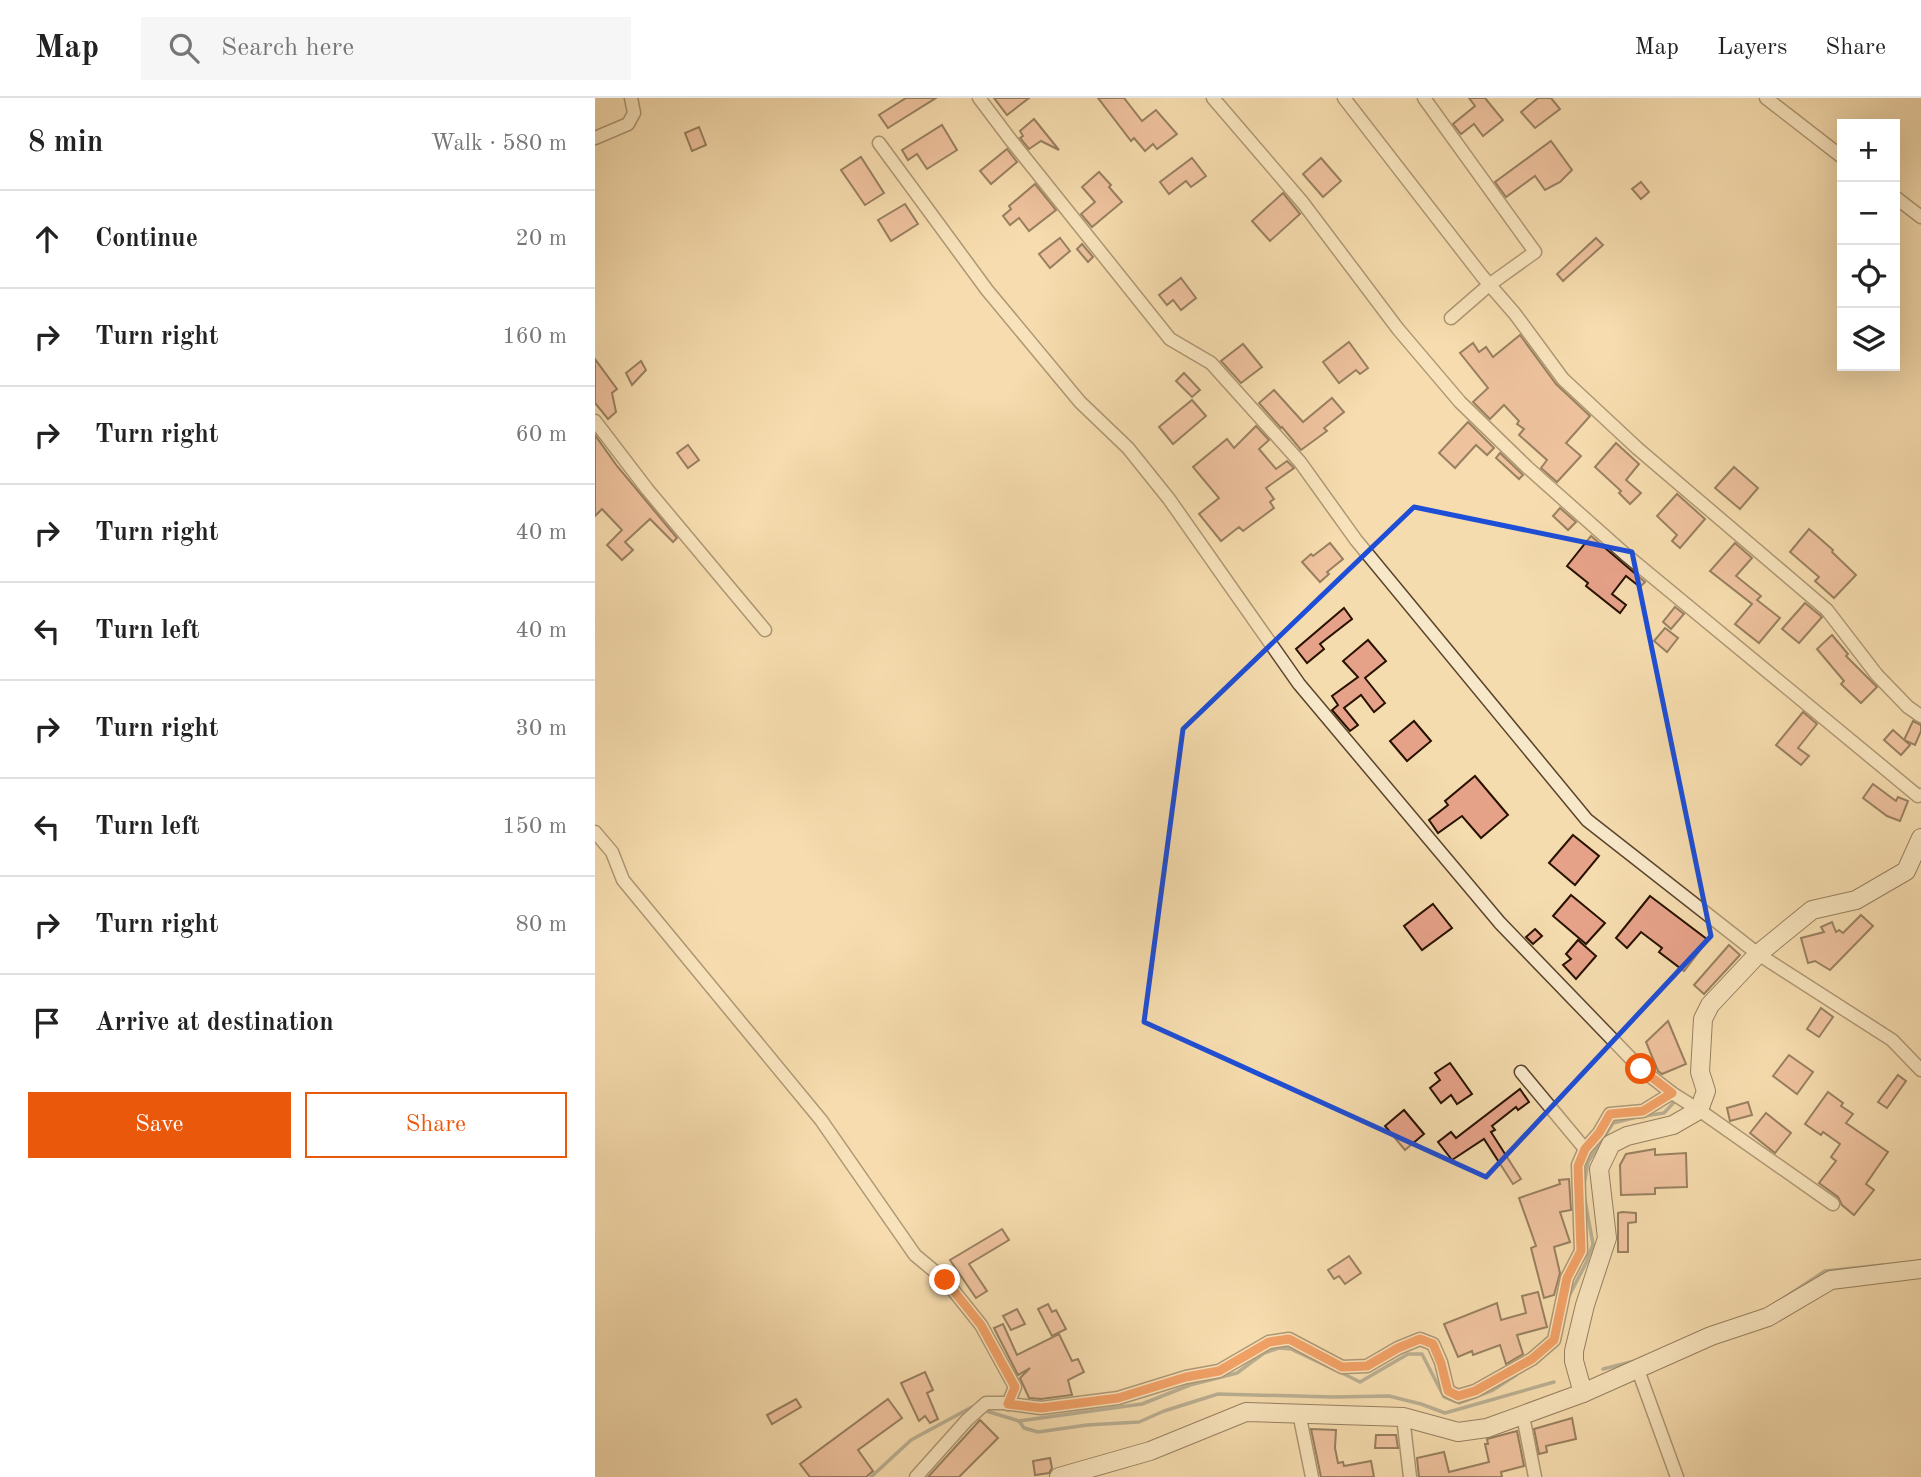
<!DOCTYPE html>
<html lang="en">
<head>
<meta charset="utf-8">
<style>
  body { margin:0; font-family:"Old Standard TT",serif; background:#f6f6f6; color:#222 }
  .controls { position:absolute; right:21px; top:21px; display:grid; overflow:hidden; border-radius:0px; box-shadow:0 7px 28px #0002 }
  .controls button { width:63px; height:63px; display:grid; place-items:center; padding:0; border:0; border-bottom:2px solid #e0e0e0; background:#fff; color:#222; font:35px sans-serif }
  .stop { position:absolute; width:21px; height:21px; margin:-16px; border:5px solid #ea580c; border-radius:50%; background:#fff }
  .stop.end { background:#ea580c; border-color:#fff; box-shadow:0 2px 7px #0008 }
  .list { margin:0; padding:0; list-style:none }
  h2 { display:flex; justify-content:space-between; align-items:center; height:91px; margin:0; padding:0 28px; font-size:30px }
  h2 small { font-size:23px; font-weight:400; color:#767676 }
  .list li { display:grid; grid-template-columns:46px 1fr auto; gap:21px; align-items:center; box-sizing:border-box; height:98px; padding:0 28px; border-top:2px solid #e0e0e0 }
  .list b { display:block; font-size:26px; white-space:nowrap }
  .list em { font-size:23px; font-style:normal; color:#767676 }
  .actions { display:flex; gap:14px; padding:21px 28px }
  .actions a { flex:1; padding:16px 0; border:2px solid #ea580c; border-radius:0px; text-align:center; font-size:24px; color:#ea580c }
  .actions .main { background:#ea580c; color:#fff }
  .icon { flex:none; width:38px; height:38px; fill:none; stroke:currentColor; stroke-width:2; stroke-linecap:round; stroke-linejoin:round }
  .map { position:relative; flex:none; width:1326px; height:1379px; overflow:hidden }
  header { display:flex; align-items:center; gap:42px; box-sizing:border-box; height:98px; padding:0 35px; background:#fff; border-bottom:2px solid #e0e0e0 }
  header strong { font-size:33px }
  nav { display:flex; gap:38px; margin-inline-start:auto; font-size:24px }
  .search { width:490px; height:63px; background:#f6f6f6; display:flex; align-items:center; gap:18px; box-sizing:border-box; padding:0 24px; border-radius:0px; color:#767676; font-size:26px }
  main { display:flex }
  aside { flex:1; background:#fff }
  .map>svg:first-child { display:block }
  .lines { fill:none; stroke-linecap:round; stroke-linejoin:round }
  .stream { stroke:#70766d; stroke-width:3.5 }
  .building { fill:#e6a289; stroke:#271100; stroke-width:2 }
  .street-casing { stroke:#5a442c; stroke-width:15 }
  .secondary-casing { stroke:#271100; stroke-width:20 }
  .street { stroke:#f8e8ca; stroke-width:12 }
  .secondary { stroke:#f8e8ca; stroke-width:18 }
  .route { stroke:#ea580c; stroke-width:9 }
  .marked { fill:none; stroke:#1d4ed8; stroke-width:5; stroke-linejoin:round }
</style>
</head>
<body>
<header>
<strong>Map</strong>
<div class="search"><svg class="icon" aria-label="search" viewBox="0 0 24 24"><circle cx="10" cy="10" r="6"/><path d="M15 15l6 6"/></svg>Search here</div>
<nav><a>Map</a><a>Layers</a><a>Share</a></nav>
</header>
<main>
<aside>
<h2>8 min<small>Walk · 580 m</small></h2>
<ul class="list">
<li><svg class="icon" aria-label="ahead" viewBox="0 0 24 24"><path d="M12 20V5M6 11l6-6 6 6"/></svg><div><b>Continue</b></div><em>20 m</em></li>
<li><svg class="icon" aria-label="right" viewBox="0 0 24 24"><path d="M7 20v-9h11M14 6l5 5-5 5"/></svg><div><b>Turn right</b></div><em>160 m</em></li>
<li><svg class="icon" aria-label="right" viewBox="0 0 24 24"><path d="M7 20v-9h11M14 6l5 5-5 5"/></svg><div><b>Turn right</b></div><em>60 m</em></li>
<li><svg class="icon" aria-label="right" viewBox="0 0 24 24"><path d="M7 20v-9h11M14 6l5 5-5 5"/></svg><div><b>Turn right</b></div><em>40 m</em></li>
<li><svg class="icon" aria-label="left" viewBox="0 0 24 24"><path d="M17 20v-9H6M10 6l-5 5 5 5"/></svg><div><b>Turn left</b></div><em>40 m</em></li>
<li><svg class="icon" aria-label="right" viewBox="0 0 24 24"><path d="M7 20v-9h11M14 6l5 5-5 5"/></svg><div><b>Turn right</b></div><em>30 m</em></li>
<li><svg class="icon" aria-label="left" viewBox="0 0 24 24"><path d="M17 20v-9H6M10 6l-5 5 5 5"/></svg><div><b>Turn left</b></div><em>150 m</em></li>
<li><svg class="icon" aria-label="right" viewBox="0 0 24 24"><path d="M7 20v-9h11M14 6l5 5-5 5"/></svg><div><b>Turn right</b></div><em>80 m</em></li>
<li><svg class="icon" aria-label="arrive" viewBox="0 0 24 24"><path d="M6 21V4h12l-3 4 3 4H6"/></svg><div><b>Arrive at destination</b></div></li>
</ul>
<div class="actions"><a class="main">Save</a><a>Share</a></div>
</aside>
<div class="map">
<svg width="1326" height="1379" viewBox="0 0 1326 1379">
  <rect width="100%" height="100%" fill="#f5dcae"/>
  <filter id="stains"><feTurbulence type="fractalNoise" baseFrequency=".00286" numOctaves="4"/><feColorMatrix values="0 0 0 0 .2 0 0 0 0 .09 0 0 0 0 .02 0 0 0 .5 -.17"/></filter>
  <radialGradient id="worn" r=".72"><stop offset=".6" stop-color="#630" stop-opacity="0"/><stop offset="1" stop-color="#630" stop-opacity=".3"/></radialGradient>
  <g class="lines">
    <!-- stream -->
    <g class="stream">
      <polyline points="1049,1018 1069,1015 1081,1002"/>
      <polyline points="989,1087 993,1064 1018,1025 1038,1020"/>
      <polyline points="973,1200 991,1165 998,1146 990,1102"/>
      <polyline points="1189,1200 1230,1173 1288,1167"/>
      <polyline points="1008,1271 1040,1263"/>
      <polyline points="745,1274 765,1284 813,1256 827,1256 849,1299 864,1305 898,1292 921,1277"/>
      <polyline points="388,1312 424,1323 547,1306 595,1287 642,1275 669,1255 684,1250 696,1251 738,1271"/>
      <polyline points="424,1323 429,1330 443,1334 492,1327 544,1324 569,1313 623,1296 738,1299 794,1298 826,1306 850,1315 959,1284"/>
      <polyline points="276,1379 316,1342 377,1309 380,1310"/>
    </g>
  </g>
  <!-- building -->
  <g class="building">
    <polygon points="311,0 341,0 293,30 284,17"/>
    <polygon points="399,0 434,0 412,17"/>
    <polygon points="503,0 529,0 547,23 561,12 582,36 562,51 558,46 550,53 539,40 536,43"/>
    <polygon points="874,0 890,0 908,22 888,38 879,26 866,36 858,26 880,8"/>
    <polygon points="943,0 956,0 965,11 940,30 926,14"/>
    <polygon points="439,21 464,52 446,43 434,51 425,40 428,38 425,33"/>
    <polygon points="347,27 362,52 332,71 322,56 313,62 307,52"/>
    <polygon points="104,29 111,47 97,53 90,35"/>
    <polygon points="956,43 977,72 965,84 950,92 940,78 911,99 900,84"/>
    <polygon points="412,51 422,64 396,86 385,73"/>
    <polygon points="266,59 289,95 270,107 246,72"/>
    <polygon points="597,60 611,78 596,89 591,83 574,96 565,84"/>
    <polygon points="726,60 746,83 728,99 708,76"/>
    <polygon points="504,74 516,87 514,89 527,104 497,129 486,116 500,104 487,89"/>
    <polygon points="1046,84 1054,94 1046,101 1037,91"/>
    <polygon points="440,86 461,112 434,133 424,120 415,127 408,118 416,111 414,108"/>
    <polygon points="688,95 705,116 675,143 657,123"/>
    <polygon points="310,106 323,126 296,143 283,122"/>
    <polygon points="465,140 475,153 455,170 444,156"/>
    <polygon points="1001,140 1008,147 968,183 962,176"/>
    <polygon points="487,146 498,159 493,164 482,151"/>
    <polygon points="586,180 601,200 586,212 578,202 572,207 564,197"/>
    <polygon points="925,237 961,286 995,318 971,345 986,358 962,384 946,370 952,362 924,337 929,331 922,326 924,323 909,307 895,321 878,304 893,290 865,255 878,245 884,254 891,249 898,259"/>
    <polygon points="754,244 773,270 765,276 761,272 744,285 728,264"/>
    <polygon points="648,246 667,269 646,285 626,263"/>
    <polygon points="0,261 22,291 17,295 21,314 13,321 0,305"/>
    <polygon points="46,263 51,272 37,287 31,275"/>
    <polygon points="589,275 605,292 597,299 581,283"/>
    <polygon points="679,292 708,324 737,300 749,314 729,330 732,333 706,352 687,329 686,330 664,305"/>
    <polygon points="597,302 611,318 578,346 564,329"/>
    <polygon points="873,324 899,350 892,357 881,347 860,370 844,355"/>
    <polygon points="661,328 674,342 664,351 681,371 692,363 699,370 671,390 679,401 675,404 679,410 648,433 644,429 626,443 604,416 624,400 598,369 632,341 639,350"/>
    <polygon points="0,337 22,368 82,440 78,444 55,421 30,444 38,452 27,462 12,447 27,432 7,411 0,418"/>
    <polygon points="1021,345 1044,366 1031,382 1046,395 1035,406 1024,395 1026,393 1000,369"/>
    <polygon points="93,347 104,362 93,370 82,355"/>
    <polygon points="905,355 928,377 924,381 901,360"/>
    <polygon points="1139,369 1163,390 1145,411 1120,390"/>
    <polygon points="1082,396 1110,421 1085,450 1077,443 1082,437 1062,418"/>
    <polygon points="965,410 981,424 973,432 958,418"/>
    <polygon points="1214,431 1238,452 1237,454 1261,477 1239,500 1220,483 1224,479 1195,454"/>
    <polygon points="996,438 1050,484 1045,489 1031,478 1017,496 1031,507 1025,515 991,488 993,485 972,468"/>
    <polygon points="735,445 748,461 732,474 734,476 725,484 707,464 716,456 718,458"/>
    <polygon points="1140,445 1157,460 1141,478 1166,498 1162,502 1185,520 1164,545 1140,526 1157,506 1115,473"/>
    <polygon points="1210,505 1227,519 1204,545 1187,531"/>
    <polygon points="1080,509 1089,516 1076,531 1068,524"/>
    <polygon points="749,510 757,521 725,546 729,551 712,565 701,551"/>
    <polygon points="1070,530 1083,540 1072,554 1059,543"/>
    <polygon points="1237,537 1253,556 1251,558 1282,589 1266,605 1246,586 1249,583 1222,551"/>
    <polygon points="773,542 791,563 770,580 790,605 779,614 766,597 749,610 763,627 755,633 737,612 743,607 737,598 763,579 748,563"/>
    <polygon points="1208,614 1222,626 1203,650 1214,658 1206,667 1181,647"/>
    <polygon points="819,623 836,643 812,663 795,643"/>
    <polygon points="1318,623 1326,627 1326,633 1320,647 1309,642"/>
    <polygon points="1298,632 1315,647 1306,657 1289,642"/>
    <polygon points="880,678 913,717 886,740 867,718 843,735 834,722 853,707 850,703"/>
    <polygon points="1278,686 1301,703 1303,699 1313,703 1305,723 1292,718 1268,700"/>
    <polygon points="978,737 1004,758 980,787 954,765"/>
    <polygon points="976,797 1010,825 991,846 958,818"/>
    <polygon points="1055,798 1113,842 1089,873 1064,854 1067,850 1046,834 1032,850 1021,840"/>
    <polygon points="838,806 857,830 827,852 809,828"/>
    <polygon points="1266,817 1278,828 1235,872 1220,863 1213,865 1206,840 1229,834 1226,829 1237,824 1241,834 1244,832 1248,835"/>
    <polygon points="940,831 947,838 938,846 931,839"/>
    <polygon points="983,842 1001,858 981,881 968,867 976,861 971,856"/>
    <polygon points="1134,847 1145,857 1109,896 1099,887"/>
    <polygon points="1226,910 1238,919 1224,939 1212,931"/>
    <polygon points="1073,923 1091,966 1067,976 1063,973 1051,944"/>
    <polygon points="1194,957 1218,974 1202,996 1178,978"/>
    <polygon points="855,965 877,996 862,1006 856,997 846,1005 835,990 845,982 840,975"/>
    <polygon points="1303,977 1311,983 1292,1010 1283,1004"/>
    <polygon points="925,991 934,1004 923,1012 921,1009 897,1028 900,1032 896,1034 926,1081 918,1086 889,1041 857,1062 843,1044 856,1034 861,1040"/>
    <polygon points="1233,994 1248,1005 1246,1008 1258,1016 1251,1025 1293,1054 1271,1086 1279,1092 1259,1117 1247,1107 1243,1099 1224,1085 1241,1063 1236,1059 1245,1046 1228,1034 1226,1037 1210,1026"/>
    <polygon points="1153,1004 1157,1017 1135,1023 1132,1010"/>
    <polygon points="809,1012 829,1036 810,1052 790,1028"/>
    <polygon points="1171,1015 1196,1035 1180,1055 1155,1035"/>
    <polygon points="1060,1051 1060,1057 1091,1055 1092,1089 1060,1090 1060,1096 1026,1097 1025,1067 1031,1056"/>
    <polygon points="974,1081 976,1112 965,1114 975,1144 959,1149 965,1175 959,1197 949,1200 936,1150 941,1148 924,1100 965,1086 964,1082"/>
    <polygon points="1027,1114 1041,1115 1041,1124 1033,1125 1033,1154 1023,1154 1023,1115"/>
    <polygon points="407,1131 414,1142 374,1166 392,1193 381,1200 355,1162"/>
    <polygon points="754,1158 766,1175 750,1186 744,1178 739,1181 733,1172"/>
    <polygon points="943,1194 952,1229 922,1237 928,1256 911,1266 905,1247 878,1257 877,1253 863,1259 849,1226 902,1205 906,1222 931,1215 927,1198"/>
    <polygon points="453,1206 457,1214 461,1212 471,1231 457,1238 443,1211"/>
    <polygon points="422,1211 430,1226 416,1232 408,1218"/>
    <polygon points="408,1226 422,1257 464,1236 477,1263 483,1261 489,1274 473,1282 477,1297 446,1301 434,1300 425,1280 435,1270 423,1277 399,1230"/>
    <polygon points="330,1274 338,1292 332,1295 343,1321 335,1325 330,1318 324,1323 306,1285"/>
    <polygon points="201,1301 206,1309 177,1326 172,1317"/>
    <polygon points="293,1301 307,1320 263,1352 278,1373 271,1379 215,1379 205,1366"/>
    <polygon points="977,1320 981,1341 951,1348 952,1354 944,1356 939,1331"/>
    <polygon points="385,1322 403,1340 364,1379 333,1379"/>
    <polygon points="716,1331 741,1332 740,1350 743,1365 748,1364 749,1368 776,1363 779,1379 726,1379"/>
    <polygon points="922,1333 929,1368 906,1374 907,1379 824,1379 822,1360 849,1354 854,1374 894,1364 890,1346 893,1346 892,1341"/>
    <polygon points="781,1337 801,1337 803,1350 780,1350"/>
    <polygon points="455,1360 457,1370 454,1375 440,1377 438,1363"/>
  </g>
  <g class="lines">
    <!-- street casing -->
    <g class="street-casing">
      <g id="street">
        <polyline points="384,0 415,41 575,241 616,265 705,364 761,442 992,722 1163,856 1297,942 1326,972"/>
        <polyline points="618,0 708,105 803,231 865,304 932,369 1030,456 1323,698 1326,697"/>
        <polyline points="749,0 887,178 920,216 968,281 1042,350 1232,512 1282,577 1313,609 1326,618"/>
        <polyline points="829,0 940,154 894,187 856,220"/>
        <polyline points="1171,0 1247,59"/>
        <polyline points="0,40 33,26 39,15 36,0"/>
        <polyline points="284,45 392,192 485,304 533,350 574,401 704,586 905,825 1046,971 1077,995 1104,1012 1238,1106"/>
        <polyline points="1300,99 1326,119"/>
        <polyline points="0,323 52,391 170,532"/>
        <polyline points="0,734 17,754 28,782 226,1022 320,1157 350,1182 386,1227 420,1289 413,1306"/>
        <polyline points="926,974 990,1051"/>
        <polyline points="1043,1272 1082,1379"/>
        <polyline points="704,1315 717,1379"/>
        <polyline points="928,1318 940,1379"/>
        <polyline points="808,1319 815,1379"/>
        <polyline points="321,1379 372,1322 391,1305 408,1305 446,1310 523,1300 591,1279 624,1273 674,1244 694,1241 747,1269 772,1268 803,1250 825,1241 838,1246 846,1264 853,1293 863,1298 880,1293 937,1261 959,1242 972,1180 986,1153 983,1067 990,1051 1004,1035 1015,1016 1048,1013 1077,995"/>
      </g>
    </g>
    <!-- secondary casing -->
    <g class="secondary-casing">
      <g id="secondary">
        <polyline points="988,1295 979,1263 979,1253 990,1207 1012,1140 1004,1071 1016,1046 1032,1038 1078,1027 1104,1012 1111,993 1105,974 1108,921 1115,907 1163,856 1217,812 1261,802 1311,773 1326,740"/>
        <polyline points="464,1379 555,1353 651,1314 808,1319 863,1334 892,1330 988,1295 1116,1238 1173,1219 1236,1182 1326,1171"/>
      </g>
    </g>
    <!-- street -->
    <use href="#street" class="street"/>
    <!-- secondary -->
    <use href="#secondary" class="secondary"/>
  </g>
  <g class="lines">
    <!-- route -->
    <polyline class="route" points="350,1182 386,1227 420,1289 413,1306 446,1310 523,1300 591,1279 624,1273 674,1244 694,1241 747,1269 772,1268 803,1250 825,1241 838,1246 846,1265 853,1293 863,1298 880,1293 937,1261 959,1242 972,1180 986,1153 983,1068 990,1051 1004,1035 1015,1016 1048,1013 1077,995 1046,971"/>
  </g>
  <!-- marked area -->
  <path d="M0 0H1326V1379H0ZM819 409 1037 454 1116 838 891 1079 549 924 588 631Z" fill="#f5dcae" fill-opacity=".55" fill-rule="evenodd"/>
  <path class="marked" d="M819 409 1037 454 1116 838 891 1079 549 924 588 631Z"/>
  <rect width="100%" height="100%" filter="url(#stains)"/>
  <rect width="100%" height="100%" fill="url(#worn)"/>
</svg>
<div class="controls">
<button>+</button>
<button>−</button>
<button><svg class="icon" aria-label="locate" viewBox="0 0 24 24"><circle cx="12" cy="12" r="6"/><path d="M12 2v4M12 18v4M2 12h4M18 12h4"/></svg></button>
<button><svg class="icon" aria-label="layers" viewBox="0 0 24 24"><path d="M12 4l9 5-9 5-9-5zM3 14l9 5 9-5"/></svg></button>
</div>
<div class="stop" style="left:1046px;top:971px"></div>
<div class="stop end" style="left:350px;top:1182px"></div>
</div>
</main>
</body>
</html>
